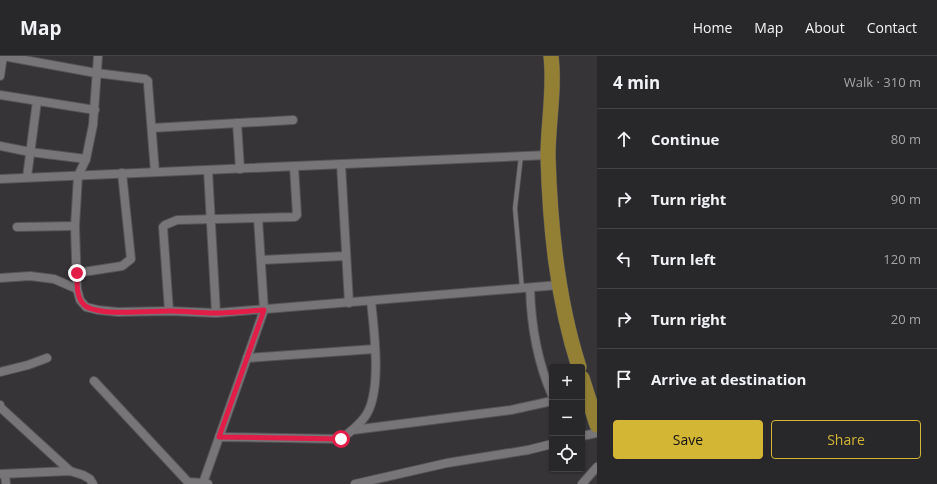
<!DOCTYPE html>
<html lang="en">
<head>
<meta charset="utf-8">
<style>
  body { margin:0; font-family:"Open Sans",sans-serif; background:#302f31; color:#f1f3f6 }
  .controls { position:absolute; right:12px; bottom:12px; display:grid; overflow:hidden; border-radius:4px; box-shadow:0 1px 3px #0004 }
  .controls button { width:36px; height:36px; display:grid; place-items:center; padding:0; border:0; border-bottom:1px solid #444446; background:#282729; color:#f1f3f6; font:20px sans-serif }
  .stop { position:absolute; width:12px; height:12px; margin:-9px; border:3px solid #e11d48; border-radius:50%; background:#fff }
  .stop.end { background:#e11d48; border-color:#fff; box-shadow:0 1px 4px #0008 }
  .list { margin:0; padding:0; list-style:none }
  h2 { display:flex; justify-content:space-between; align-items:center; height:52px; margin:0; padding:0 16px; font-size:17px }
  h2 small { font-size:13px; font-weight:400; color:#a5a5a8 }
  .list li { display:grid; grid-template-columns:26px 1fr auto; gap:12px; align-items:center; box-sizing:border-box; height:60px; padding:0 16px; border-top:1px solid #444446 }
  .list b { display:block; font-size:15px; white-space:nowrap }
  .list em { font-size:13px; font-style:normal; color:#a5a5a8 }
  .actions { display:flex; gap:8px; padding:12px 16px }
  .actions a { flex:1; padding:9px 0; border:1px solid #d4b635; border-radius:4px; text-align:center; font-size:14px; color:#d4b635 }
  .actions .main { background:#d4b635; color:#111 }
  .icon { flex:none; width:22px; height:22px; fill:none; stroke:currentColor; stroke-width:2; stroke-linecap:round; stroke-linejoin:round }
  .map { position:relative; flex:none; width:597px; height:428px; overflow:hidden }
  header { display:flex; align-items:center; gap:24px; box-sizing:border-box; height:56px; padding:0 20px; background:#282729; border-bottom:1px solid #444446 }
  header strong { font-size:19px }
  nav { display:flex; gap:22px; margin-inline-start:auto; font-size:14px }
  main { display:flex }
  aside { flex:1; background:#282729 }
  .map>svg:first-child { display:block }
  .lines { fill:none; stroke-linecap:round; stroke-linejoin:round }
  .lane-casing { stroke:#555356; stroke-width:5.5 }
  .street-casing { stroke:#555356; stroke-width:10 }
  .highway-casing { stroke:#555356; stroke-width:16 }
  .lane { stroke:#787578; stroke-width:4 }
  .street { stroke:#787578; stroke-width:8 }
  .highway { stroke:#938034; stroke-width:15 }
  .route { stroke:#e11d48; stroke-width:5 }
</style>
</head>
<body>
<header>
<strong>Map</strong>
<nav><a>Home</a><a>Map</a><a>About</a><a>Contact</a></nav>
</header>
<main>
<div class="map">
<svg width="597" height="428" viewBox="0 0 597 428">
  <rect width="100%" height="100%" fill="#363437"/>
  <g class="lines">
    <!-- lane casing -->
    <g class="lane-casing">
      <polyline id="lane" points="521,100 515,152 522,232"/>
    </g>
    <!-- street casing -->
    <g class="street-casing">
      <g id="street">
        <polyline points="3,0 96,17 145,23 148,25 148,28 155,116"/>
        <polyline points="98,0 93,69 86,103 78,120 75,170 77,233 80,244 86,251 98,254 118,256 169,255 216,257 559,229"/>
        <polyline points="0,20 3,0"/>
        <polyline points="0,39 95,54"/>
        <polyline points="237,67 240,113"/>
        <polyline points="152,72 293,64"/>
        <polyline points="0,90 30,96 86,103"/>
        <polyline points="341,108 349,247"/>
        <polyline points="208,114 216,257"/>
        <polyline points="27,121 37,45"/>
        <polyline points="0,123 548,99"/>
        <polyline points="17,171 75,170"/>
        <polyline points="261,204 346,200"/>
        <polyline points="77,217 122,210 131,203 122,117"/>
        <polyline points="0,222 30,220 54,223 77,233"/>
        <path d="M530 232C531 268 537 305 552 339"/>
        <polyline points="169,255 163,171 165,169 177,164 295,161 297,159 294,110"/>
        <polyline points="247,302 375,293"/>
        <polyline points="0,316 28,309 47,302"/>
        <polyline points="94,325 188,426 203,427 208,428"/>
        <polyline points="0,349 0,351 70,415"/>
        <polyline points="353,374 511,354 552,345"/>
        <polyline points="582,380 597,377"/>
        <path d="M219 381 341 383C349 377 358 370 364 362 383 339 374 274 371 245"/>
        <polyline points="0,418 70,415 83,419 90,423 93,428"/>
        <polyline points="5,418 6,428"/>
        <polyline points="203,427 264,254 258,162"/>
        <polyline points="355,428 447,407 528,394 552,388"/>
        <polyline points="582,428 597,411"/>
      </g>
    </g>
    <!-- highway casing -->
    <g class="highway-casing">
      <g id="highway">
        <path d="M551 0C555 33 548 67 548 100 550 171 557 243 579 311"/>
        <polyline points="582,322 597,369"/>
      </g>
    </g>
    <!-- lane -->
    <use href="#lane" class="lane"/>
    <!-- street -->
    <use href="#street" class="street"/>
    <!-- highway -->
    <use href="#highway" class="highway"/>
  </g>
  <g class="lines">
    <!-- route -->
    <path class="route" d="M77 217C77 228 76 245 87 251 103 260 149 255 169 255 184 255 200 257 215 257 231 257 248 255 264 254L219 381 341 383"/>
  </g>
</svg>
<div class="controls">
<button>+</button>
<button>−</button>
<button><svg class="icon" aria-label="locate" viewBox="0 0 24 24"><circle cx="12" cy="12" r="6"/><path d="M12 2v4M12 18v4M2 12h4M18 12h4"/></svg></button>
</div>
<div class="stop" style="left:341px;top:383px"></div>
<div class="stop end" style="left:77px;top:217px"></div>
</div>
<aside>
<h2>4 min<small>Walk · 310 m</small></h2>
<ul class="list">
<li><svg class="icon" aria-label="ahead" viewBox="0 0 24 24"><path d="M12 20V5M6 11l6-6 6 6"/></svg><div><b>Continue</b></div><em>80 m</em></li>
<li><svg class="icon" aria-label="right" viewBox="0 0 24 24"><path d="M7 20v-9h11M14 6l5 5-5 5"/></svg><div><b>Turn right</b></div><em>90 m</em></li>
<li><svg class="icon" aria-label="left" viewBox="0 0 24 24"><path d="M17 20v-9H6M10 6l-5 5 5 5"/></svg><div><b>Turn left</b></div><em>120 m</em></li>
<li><svg class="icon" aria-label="right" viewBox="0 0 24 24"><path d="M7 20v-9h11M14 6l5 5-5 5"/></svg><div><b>Turn right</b></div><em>20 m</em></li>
<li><svg class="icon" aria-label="arrive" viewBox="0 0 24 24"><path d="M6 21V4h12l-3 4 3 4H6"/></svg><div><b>Arrive at destination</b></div></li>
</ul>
<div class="actions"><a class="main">Save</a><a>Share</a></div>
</aside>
</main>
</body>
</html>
